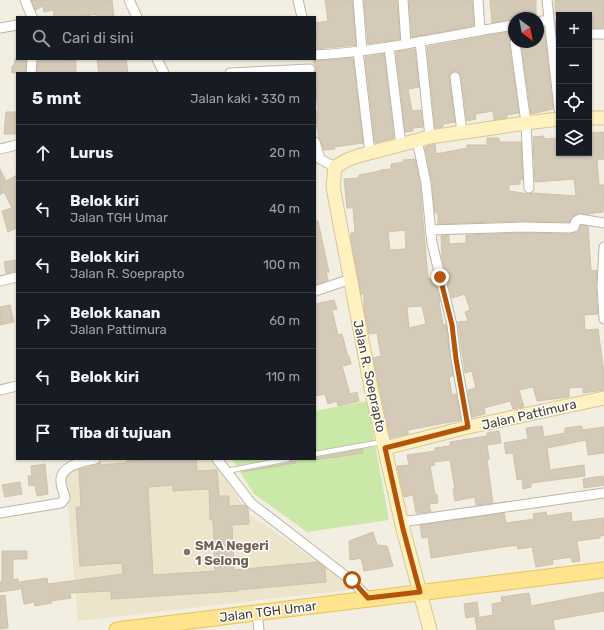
<!DOCTYPE html>
<html lang="id">
<head>
<meta charset="utf-8">
<style>
  body { margin:0; font-family:Rubik,sans-serif; background:#242831; color:#f1f3f6 }
  .controls { position:absolute; right:12px; top:12px; display:grid; overflow:hidden; border-radius:0px; box-shadow:0 1px 3px #0004 }
  .controls button { width:36px; height:36px; display:grid; place-items:center; padding:0; border:0; border-bottom:1px solid #363941; background:#171b24; color:#f1f3f6; font:20px sans-serif }
  .compass { position:absolute; left:508px; top:12px; width:36px; height:36px; border-radius:50%; background:#171b24; box-shadow:0 1px 3px #0004; rotate:148deg }
  .stop { position:absolute; width:12px; height:12px; margin:-9px; border:3px solid #b45309; border-radius:50%; background:#fff }
  .stop.end { background:#b45309; border-color:#fff; box-shadow:0 1px 4px #0008 }
  .list { margin:0; padding:0; list-style:none }
  h2 { display:flex; justify-content:space-between; align-items:center; height:52px; margin:0; padding:0 16px; font-size:17px }
  h2 small { font-size:13px; font-weight:400; color:#9ea1a6 }
  .list li { display:grid; grid-template-columns:26px 1fr auto; gap:12px; align-items:center; box-sizing:border-box; height:56px; padding:0 16px; border-top:1px solid #363941 }
  .list b { display:block; font-size:15px; white-space:nowrap }
  .list p { margin:0; font-size:13px; white-space:nowrap; color:#9ea1a6 }
  .list em { font-size:13px; font-style:normal; color:#9ea1a6 }
  .icon { flex:none; width:22px; height:22px; fill:none; stroke:currentColor; stroke-width:2; stroke-linecap:round; stroke-linejoin:round }
  .map { position:relative; flex:none; width:604px; height:630px; overflow:hidden }
  .search { position:absolute; background:#171b24; box-shadow:0 1px 3px #0004; left:16px; top:16px; width:300px; height:44px; display:flex; align-items:center; gap:10px; box-sizing:border-box; padding:0 14px; border-radius:0px; color:#9ea1a6; font-size:15px }
  .panel { position:absolute; background:#171b24; box-shadow:0 1px 3px #0004; left:16px; top:72px; width:300px; height:388px; border-radius:0px }
  .map>svg:first-child { display:block }
  .education { fill:#ece4cb }
  .green { fill:#cae9a9 }
  .building { fill:#d4cab7; stroke:#cfc2aa; fill-rule:evenodd }
  .lines { fill:none; stroke-linecap:round; stroke-linejoin:round }
  .lane-casing { stroke:#beb6a5; stroke-width:6 }
  .street-casing { stroke:#beb6a5; stroke-width:11 }
  .secondary-casing { stroke:#d8c792; stroke-width:15 }
  .primary-casing { stroke:#e8c35a; stroke-width:17 }
  .lane { stroke:#fff; stroke-width:4.5 }
  .street { stroke:#fff; stroke-width:9 }
  .secondary { stroke:#fff2c0; stroke-width:13 }
  .primary { stroke:#ffe38f; stroke-width:15 }
  .route { stroke:#b45309; stroke-width:5 }
  .education-dot { fill:#8d6e63; stroke:#fff; stroke-width:1.5 }
  .labels { text-anchor:middle; stroke-width:3; stroke-linejoin:round; paint-order:stroke }
  .street-label { font-size:13px; fill:#443e33; stroke:#fff }
  .education-label { font-size:13px; font-weight:bold; fill:#785e54; stroke:#fff; text-anchor:start }
</style>
</head>
<body>
<div class="map">
<svg width="604" height="630" viewBox="0 0 604 630">
  <rect width="100%" height="100%" fill="#f2eee2"/>
  <!-- education -->
  <polygon class="education" points="97,459 212,459 249,514 357,589 78,621 65,473"/>
  <!-- green -->
  <polygon class="green" points="367,401 389,520 307,532 254,494 232,459 315,459 315,411"/>
  <!-- building -->
  <g class="building">
    <polygon points="31,0 112,0 114,17 96,17 96,14 80,17 54,17 53,10 44,12 43,6 35,10"/>
    <polygon points="325,0 352,0 356,45 316,49 317,48 315,23 328,21"/>
    <polygon points="364,0 397,0 400,39 368,44"/>
    <polygon points="409,0 472,0 474,26 412,37"/>
    <polygon points="490,0 536,0 536,17 521,17 521,18 514,18 514,19 492,23"/>
    <polygon points="555,0 604,0 604,28 589,28 589,14 555,15"/>
    <polygon points="559,21 559,54 555,22"/>
    <polygon points="544,27 553,109 531,114 521,42 538,42 538,28"/>
    <polygon points="512,31 513,36 510,39 509,43 519,113 507,115 507,118 494,120 493,111 475,114 476,119 467,121 461,76 458,72 454,71 450,74 449,78 455,122 443,124 443,127 435,128 427,47"/>
    <polygon points="415,49 419,87 408,89 412,111 421,110 423,127 413,128 413,131 405,132 396,52"/>
    <polygon points="384,54 394,138 375,143 365,57"/>
    <polygon points="353,58 363,143 334,147 335,149 324,150 319,138 315,113 315,111 318,111 314,73 316,68 313,61"/>
    <polygon points="15,59 26,59 25,73 12,73 12,66 14,66"/>
    <polygon points="38,59 76,60 76,73 37,73"/>
    <polygon points="97,59 126,59 128,73 99,73"/>
    <polygon points="6,112 17,112 16,134 4,134"/>
    <polygon points="604,132 604,159 597,160 599,185 604,185 603,212 587,214 578,213 573,216 569,222 522,221 438,224 438,213 435,213 432,182 425,147 435,144 436,154 467,148 467,145 487,145 487,138 499,138 499,142 521,142 523,179 520,180 520,184 509,185 509,191 529,194 534,193 576,196 574,179 535,182 533,137 544,136 544,139 555,138 555,141 559,140 559,153 589,153 589,133"/>
    <path d="M415 159 420 184 428 279 434 278 440 301 439 302 443 325 446 324V326L453 376 449 377 452 395 456 394 461 420 408 430V434L390 438 373 358 381 356 377 333 369 334 364 309V294H361L351 240V233L355 232 353 208H347L344 179 359 178V175L380 171V170L391 169V164L404 162 403 160ZM405 230 406 249 390 250 388 232ZM422 306 426 324 409 328 407 307Z"/>
    <polygon points="0,169 6,181 17,175 17,228 8,232 2,211 12,208 4,192 0,195"/>
    <polygon points="315,221 318,221 329,272 326,272 328,280 315,285"/>
    <polygon points="581,225 588,226 591,271 597,270 596,286 598,314 584,315 585,330 598,329 604,373 604,390 583,393 583,387 569,388 569,397 537,401 533,387 519,390 524,407 513,409 510,401 484,408 485,414 472,417 468,390 476,388 472,371 465,373 458,322 468,321 465,312 470,310 465,294 452,298 442,258 441,236 449,235 449,244 466,243 466,235 522,233 570,234 578,232"/>
    <polygon points="16,260 17,271 6,273 4,262"/>
    <polygon points="334,300 337,309 332,310 338,335 342,334 348,357 349,356 351,364 342,366 350,394 357,392 359,401 338,406 337,401 328,404 325,394 315,396 315,304"/>
    <polygon points="10,305 14,322 0,325 0,307"/>
    <polygon points="542,426 544,437 565,433 565,428 582,426 582,430 604,427 604,453 588,455 586,440 547,448 550,470 584,465 585,476 531,483 531,487 523,489 522,479 517,480 513,453 506,454 504,443 528,439 526,428"/>
    <polygon points="499,431 501,443 487,445 489,459 487,460 493,503 476,505 475,497 455,501 453,489 455,489 450,460 434,462 435,465 430,466 435,495 437,494 438,503 429,504 431,512 416,513 413,495 404,497 397,466 409,465 407,455 435,451 435,448 450,446 450,442 487,436 487,433"/>
    <polygon points="362,449 363,453 315,460 315,458"/>
    <path d="M141 459H196L197 471 217 470 219 496H229V506L245 505 248 508 249 524 232 525 234 570 318 562 325 567 326 582 238 590V591L111 599V591L70 593 71 598 51 601 52 603 35 606 34 602 24 604 20 582 47 578 48 584 123 574 122 563 80 566 76 507H81L79 470 97 465 100 462V465L126 463V461L141 460ZM173 485V491L209 489 210 520H213L215 571 153 575 148 487Z"/>
    <polygon points="292,459 296,459 296,463 241,472 289,463"/>
    <polygon points="45,464 48,494 37,496 35,485 29,486 28,476 32,476 31,466"/>
    <polygon points="603,476 604,485 584,488 583,479"/>
    <polygon points="20,482 22,494 5,497 2,485"/>
    <polygon points="546,512 547,516 571,512 572,522 604,518 604,535 600,536 600,538 577,541 580,561 572,562 571,557 552,560 553,564 536,567 532,547 518,549 517,545 431,558 428,537 422,538 420,525 504,513 506,523 534,519 533,514"/>
    <polygon points="373,532 377,545 387,546 393,566 364,571 361,558 350,560 349,541"/>
    <polygon points="2,551 27,551 27,559 13,559 13,580 18,579 20,589 0,592 0,582 2,581"/>
    <polygon points="604,592 604,611 553,620 555,630 477,630 475,618 493,615 492,604 502,602 501,597 529,593 531,606"/>
    <polygon points="5,595 8,628 0,629 0,596"/>
    <polygon points="477,602 479,616 466,618 464,604"/>
  </g>
  <g class="lines">
    <!-- lane casing -->
    <g class="lane-casing">
      <g id="lane">
        <polyline points="315,454 382,442"/>
        <polyline points="227,471 288,459"/>
      </g>
    </g>
    <!-- street casing -->
    <g class="street-casing">
      <g id="street">
        <polyline points="25,0 32,17"/>
        <polyline points="129,0 137,17"/>
        <polyline points="298,0 302,17"/>
        <polyline points="358,0 362,50"/>
        <polyline points="403,0 406,44"/>
        <polyline points="478,0 480,30"/>
        <polyline points="547,0 559,109"/>
        <polyline points="538,22 548,20"/>
        <polyline points="0,28 17,25"/>
        <polyline points="589,34 604,34"/>
        <polyline points="420,41 430,137"/>
        <polyline points="515,42 526,123 529,188"/>
        <polyline points="389,47 401,145"/>
        <polyline points="358,51 370,153"/>
        <path d="M315 55C382 52 448 35 514 25"/>
        <polyline points="157,59 164,73"/>
        <polyline points="31,73 32,59"/>
        <polyline points="230,73 310,69"/>
        <polyline points="455,77 462,132"/>
        <polyline points="417,140 426,183 432,243 452,325 456,359 468,427"/>
        <polyline points="315,142 320,159 335,167"/>
        <polyline points="0,149 17,145"/>
        <polyline points="430,230 522,227 570,228 574,227 576,221 580,219 604,223"/>
        <polyline points="604,247 602,286 604,319"/>
        <polyline points="0,281 17,277"/>
        <polyline points="315,291 351,279"/>
        <polyline points="0,390 17,386"/>
        <polyline points="217,459 251,503 352,581 368,598"/>
        <path d="M0 513 61 503 65 498C64 492 61 488 61 482 59 466 82 462 95 459"/>
        <polyline points="401,522 604,493"/>
        <polyline points="257,612 259,630"/>
      </g>
    </g>
    <!-- secondary casing -->
    <g class="secondary-casing">
      <g id="secondary">
        <polyline points="589,118 604,118"/>
        <polyline points="385,448 468,427 604,398"/>
        <polyline points="430,630 403,529 372,393 333,187 335,167 347,160 358,156 430,137 526,123 559,119"/>
      </g>
    </g>
    <!-- primary casing -->
    <g class="primary-casing">
      <polyline id="primary" points="117,630 604,570"/>
    </g>
    <!-- lane -->
    <use href="#lane" class="lane"/>
    <!-- street -->
    <use href="#street" class="street"/>
    <!-- secondary -->
    <use href="#secondary" class="secondary"/>
    <!-- primary -->
    <use href="#primary" class="primary"/>
  </g>
  <g class="lines">
    <!-- route -->
    <polyline class="route" points="352,580 368,598 420,592 403,529 385,448 468,427 456,359 452,325 440,277"/>
  </g>
  <!-- markers -->
  <circle class="education-dot" cx="187" cy="552" r="4"/>
  <g class="labels">
    <!-- street labels -->
    <g class="street-label">
      <text transform="translate(370 376) rotate(78)" y="5">Jalan R. Soeprapto</text>
      <text transform="translate(529 414) rotate(-13)" y="5">Jalan Pattimura</text>
      <text transform="translate(268 611) rotate(-7)" y="5">Jalan TGH Umar</text>
    </g>
    <!-- education labels -->
    <g class="education-label">
      <text x="195" y="550">SMA Negeri<tspan x="195" dy="15">1 Selong</tspan></text>
    </g>
  </g>
</svg>
<div class="controls">
<button>+</button>
<button>−</button>
<button><svg class="icon" aria-label="locate" viewBox="0 0 24 24"><circle cx="12" cy="12" r="6"/><path d="M12 2v4M12 18v4M2 12h4M18 12h4"/></svg></button>
<button><svg class="icon" aria-label="layers" viewBox="0 0 24 24"><path d="M12 4l9 5-9 5-9-5zM3 14l9 5 9-5"/></svg></button>
</div>
<svg class="compass" viewBox="-18 -18 36 36"><path d="M0-13l5 13h-10z" fill="#e53935"/><path d="M0 13l5-13h-10z" fill="#9ea1a6"/></svg>
<div class="stop" style="left:352px;top:580px"></div>
<div class="stop end" style="left:440px;top:277px"></div>
<div class="search"><svg class="icon" aria-label="search" viewBox="0 0 24 24"><circle cx="10" cy="10" r="6"/><path d="M15 15l6 6"/></svg>Cari di sini</div>
<section class="panel">
<h2>5 mnt<small>Jalan kaki · 330 m</small></h2>
<ul class="list">
<li><svg class="icon" aria-label="ahead" viewBox="0 0 24 24"><path d="M12 20V5M6 11l6-6 6 6"/></svg><div><b>Lurus</b></div><em>20 m</em></li>
<li><svg class="icon" aria-label="left" viewBox="0 0 24 24"><path d="M17 20v-9H6M10 6l-5 5 5 5"/></svg><div><b>Belok kiri</b><p>Jalan TGH Umar</p></div><em>40 m</em></li>
<li><svg class="icon" aria-label="left" viewBox="0 0 24 24"><path d="M17 20v-9H6M10 6l-5 5 5 5"/></svg><div><b>Belok kiri</b><p>Jalan R. Soeprapto</p></div><em>100 m</em></li>
<li><svg class="icon" aria-label="right" viewBox="0 0 24 24"><path d="M7 20v-9h11M14 6l5 5-5 5"/></svg><div><b>Belok kanan</b><p>Jalan Pattimura</p></div><em>60 m</em></li>
<li><svg class="icon" aria-label="left" viewBox="0 0 24 24"><path d="M17 20v-9H6M10 6l-5 5 5 5"/></svg><div><b>Belok kiri</b></div><em>110 m</em></li>
<li><svg class="icon" aria-label="arrive" viewBox="0 0 24 24"><path d="M6 21V4h12l-3 4 3 4H6"/></svg><div><b>Tiba di tujuan</b></div></li>
</ul>
</section>
</div>
</body>
</html>
